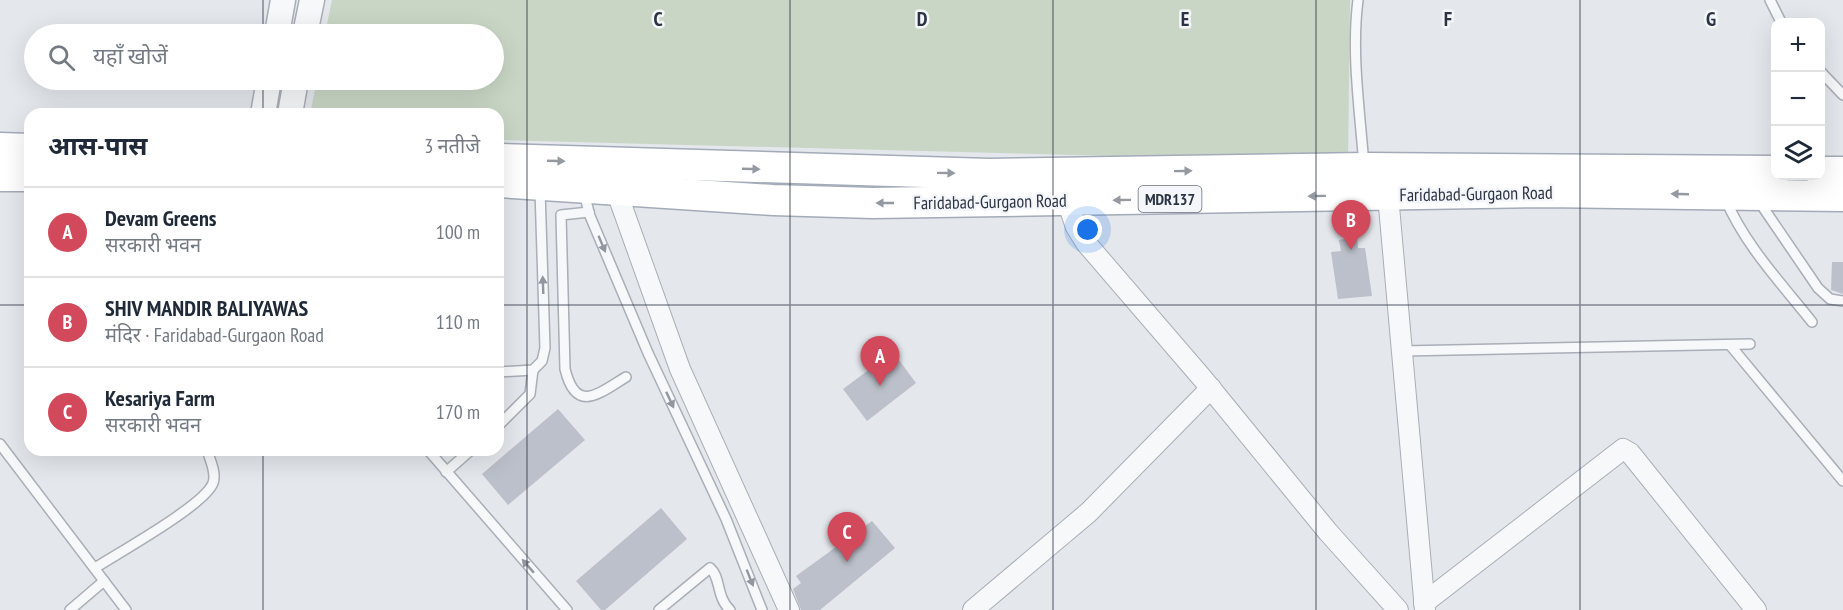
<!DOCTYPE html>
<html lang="hi">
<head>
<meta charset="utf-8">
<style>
  body { margin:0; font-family:"PT Sans Narrow","Noto Sans Devanagari",sans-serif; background:#f6f6f7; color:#1f2937 }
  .controls { position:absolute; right:18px; top:18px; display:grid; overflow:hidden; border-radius:12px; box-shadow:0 6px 24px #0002 }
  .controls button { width:54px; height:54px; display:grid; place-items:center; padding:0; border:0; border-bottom:2px solid #e0e1e3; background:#fff; color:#1f2937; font:30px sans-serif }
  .you { position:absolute; left:1088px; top:230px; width:21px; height:21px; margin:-15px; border:4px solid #fff; border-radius:50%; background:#1a73e8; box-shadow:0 0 0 9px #1a73e833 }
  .badge { display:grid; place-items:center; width:39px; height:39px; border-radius:50%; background:#d1495b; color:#fff; font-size:20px; font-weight:700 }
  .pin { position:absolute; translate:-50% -50px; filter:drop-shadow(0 2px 3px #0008) }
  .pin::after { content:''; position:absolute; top:32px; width:21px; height:18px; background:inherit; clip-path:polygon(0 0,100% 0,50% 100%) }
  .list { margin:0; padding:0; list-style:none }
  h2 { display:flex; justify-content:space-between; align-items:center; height:78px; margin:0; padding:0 24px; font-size:26px }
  h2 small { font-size:20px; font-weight:400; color:#747a83 }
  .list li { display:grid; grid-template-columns:39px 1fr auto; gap:18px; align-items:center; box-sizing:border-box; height:90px; padding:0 24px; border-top:2px solid #e0e1e3 }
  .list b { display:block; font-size:22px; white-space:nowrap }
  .list p { margin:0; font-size:20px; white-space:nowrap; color:#747a83 }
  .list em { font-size:20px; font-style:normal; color:#747a83 }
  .icon { flex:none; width:33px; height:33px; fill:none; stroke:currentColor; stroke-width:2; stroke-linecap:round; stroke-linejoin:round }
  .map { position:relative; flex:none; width:1843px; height:610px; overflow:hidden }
  .search { position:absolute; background:#fff; box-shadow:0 6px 24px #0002; left:24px; top:24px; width:480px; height:66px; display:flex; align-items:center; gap:15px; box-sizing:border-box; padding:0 21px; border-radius:33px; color:#747a83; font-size:22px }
  .panel { position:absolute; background:#fff; box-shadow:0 6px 24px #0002; left:24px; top:108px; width:480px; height:348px; border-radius:18px }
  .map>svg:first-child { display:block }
  .green { fill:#c9d6c5 }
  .building { fill:#bbc0ca }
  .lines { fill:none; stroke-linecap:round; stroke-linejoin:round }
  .service-casing { stroke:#a9aeb7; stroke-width:12 }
  .minor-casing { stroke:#a9aeb7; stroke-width:22 }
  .tertiary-casing { stroke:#a9aeb7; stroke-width:27 }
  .primary-casing { stroke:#a3abb8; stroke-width:33 }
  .service { stroke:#f7f8fa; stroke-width:9 }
  .minor { stroke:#f7f8fa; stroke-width:20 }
  .tertiary { stroke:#f7f8fa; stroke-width:24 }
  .primary { stroke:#fff; stroke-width:30 }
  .oneway { fill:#959aa2 }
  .oneway2 { fill:#9196a0 }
  .grid { fill:none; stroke:#2b3445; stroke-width:1.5; stroke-opacity:0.55 }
  .labels { text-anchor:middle; stroke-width:5; stroke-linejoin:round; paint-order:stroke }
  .shield { fill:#f4f6f9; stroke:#676e7b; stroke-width:1.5 }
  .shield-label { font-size:16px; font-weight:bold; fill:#2b3445 }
  .street-label { font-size:18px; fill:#2b3445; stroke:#f4f6f9 }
  .grid-label { font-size:20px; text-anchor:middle; font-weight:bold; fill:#2b3445; stroke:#f4f6f9; stroke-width:5; stroke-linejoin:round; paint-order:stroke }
</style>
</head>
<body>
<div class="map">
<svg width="1843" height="610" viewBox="0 0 1843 610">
  <rect width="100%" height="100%" fill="#e4e7ec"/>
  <!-- green -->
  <polygon class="green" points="332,0 1350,0 1348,162 498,140 498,114 310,114 317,80 494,80 494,34 325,34"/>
  <!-- building -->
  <g class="building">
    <polygon points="1357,237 1358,248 1365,248 1372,296 1338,299 1331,252 1341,251 1339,240"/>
    <polygon points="1832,262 1843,262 1843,294 1831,290"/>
    <polygon points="893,352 916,383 867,421 843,389"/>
    <polygon points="558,409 585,440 508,505 482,474"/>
    <polygon points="661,508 687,539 605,610 601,610 576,581"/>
    <polygon points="872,521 895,548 820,610 801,610 793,589 801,583 796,576"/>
  </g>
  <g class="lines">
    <!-- service casing -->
    <g class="service-casing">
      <g id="service">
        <path d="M1358 0C1351 54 1360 111 1364 166"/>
        <polyline points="1770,0 1781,22"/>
        <polyline points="1820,71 1843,95"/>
        <polyline points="584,193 590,216 648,353 726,519 762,610"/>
        <path d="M1725 198C1744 244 1781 283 1812 322"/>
        <polyline points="1758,200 1818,288 1830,299 1843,301"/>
        <path d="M589 212 561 215 565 369C576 414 598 394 626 377"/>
        <polyline points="1730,345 1843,481"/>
        <polyline points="1402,351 1750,344"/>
        <polyline points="498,372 533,370 542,361 545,348 540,190"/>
        <polyline points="498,426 530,394 533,370"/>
        <polyline points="0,444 126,610"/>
        <polyline points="428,450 567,610"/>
        <polyline points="446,472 471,450"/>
        <path d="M95 568C118 553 205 505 213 483 216 475 212 464 209 456"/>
        <polyline points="70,610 104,581"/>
        <path d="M659 610 710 568C721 577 716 597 730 610"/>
      </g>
    </g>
    <!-- minor casing -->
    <g class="minor-casing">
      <g id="minor">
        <polyline points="1387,184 1425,610"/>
        <polyline points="616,190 680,369 789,610"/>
        <polyline points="1067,201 1076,227 1086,243 1203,379 1328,532 1398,610"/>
        <polyline points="1424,603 1623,449 1630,453 1756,610"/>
        <polyline points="973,610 1089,512 1211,388"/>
      </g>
    </g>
    <!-- tertiary casing -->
    <g class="tertiary-casing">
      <g id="tertiary">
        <polyline points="277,34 283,0"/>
        <polyline points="305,34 312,0"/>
        <polyline points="263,114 269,80"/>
        <polyline points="290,114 296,80"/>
      </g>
    </g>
    <!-- primary casing -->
    <g class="primary-casing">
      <g id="primary">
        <polyline points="0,148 30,149"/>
        <polyline points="498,159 989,174 1365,168 1776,171"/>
        <polyline points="1820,172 1843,172"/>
        <polyline points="0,176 30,176"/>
        <polyline points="498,182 773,200 873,203 1545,192 1843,196"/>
      </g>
    </g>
    <!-- service -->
    <use href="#service" class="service"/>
    <!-- minor -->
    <use href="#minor" class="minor"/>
    <!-- tertiary -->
    <use href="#tertiary" class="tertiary"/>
    <!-- primary -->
    <use href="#primary" class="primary"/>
  </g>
  <!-- one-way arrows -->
  <defs><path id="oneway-solid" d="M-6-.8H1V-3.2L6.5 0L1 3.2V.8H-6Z" transform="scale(1.5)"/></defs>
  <g class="oneway">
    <use href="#oneway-solid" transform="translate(556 161) rotate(2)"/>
    <use href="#oneway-solid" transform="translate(751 169) rotate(2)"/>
    <use href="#oneway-solid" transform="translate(1183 171) rotate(-1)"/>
    <use href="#oneway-solid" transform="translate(946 173) rotate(1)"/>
    <use href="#oneway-solid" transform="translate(1680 194) rotate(-178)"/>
    <use href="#oneway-solid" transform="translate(1317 196) rotate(179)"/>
    <use href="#oneway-solid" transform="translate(1122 200) rotate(179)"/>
    <use href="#oneway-solid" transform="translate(885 203) rotate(180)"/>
  </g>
  <g class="oneway2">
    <use href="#oneway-solid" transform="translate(602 244) rotate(67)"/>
    <use href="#oneway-solid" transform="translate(543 285) rotate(-92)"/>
    <use href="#oneway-solid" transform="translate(670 400) rotate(65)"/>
    <use href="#oneway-solid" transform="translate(528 566) rotate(-131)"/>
    <use href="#oneway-solid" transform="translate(750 578) rotate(68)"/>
  </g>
  <!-- grid -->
  <path class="grid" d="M263 0V34M527 0V610M790 0V610M1053 0V610M1316 0V610M1580 0V610M263 80V114M0 305H30M498 305H1843M263 450V610"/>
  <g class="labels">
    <!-- shield labels -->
    <rect class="shield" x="1138.5" y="186" width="63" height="26" rx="4.5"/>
    <g class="shield-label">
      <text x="1170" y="205">MDR137</text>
    </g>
    <!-- street labels -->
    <g class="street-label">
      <text transform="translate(1476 194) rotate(-1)" y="6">Faridabad-Gurgaon Road</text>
      <text transform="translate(990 202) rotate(-1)" y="6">Faridabad-Gurgaon Road</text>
    </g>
  </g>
  <g class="grid-label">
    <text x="658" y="26">C</text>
    <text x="922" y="26">D</text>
    <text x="1185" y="26">E</text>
    <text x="1448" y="26">F</text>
    <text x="1711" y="26">G</text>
  </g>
</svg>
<div class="controls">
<button>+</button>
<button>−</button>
<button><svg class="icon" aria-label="layers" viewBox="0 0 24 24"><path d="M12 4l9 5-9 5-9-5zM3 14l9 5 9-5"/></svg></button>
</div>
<div class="you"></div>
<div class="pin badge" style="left:880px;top:386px">A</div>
<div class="pin badge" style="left:1351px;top:250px">B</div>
<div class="pin badge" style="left:847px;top:562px">C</div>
<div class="search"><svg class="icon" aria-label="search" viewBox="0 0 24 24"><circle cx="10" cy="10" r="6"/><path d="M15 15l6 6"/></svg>यहाँ खोजें</div>
<section class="panel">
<h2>आस-पास<small>3 नतीजे</small></h2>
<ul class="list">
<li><span class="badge">A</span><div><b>Devam Greens</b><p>सरकारी भवन</p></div><em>100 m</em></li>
<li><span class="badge">B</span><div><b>SHIV MANDIR BALIYAWAS</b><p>मंदिर · Faridabad-Gurgaon Road</p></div><em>110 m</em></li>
<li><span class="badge">C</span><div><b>Kesariya Farm</b><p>सरकारी भवन</p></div><em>170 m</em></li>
</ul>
</section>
</div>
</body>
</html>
